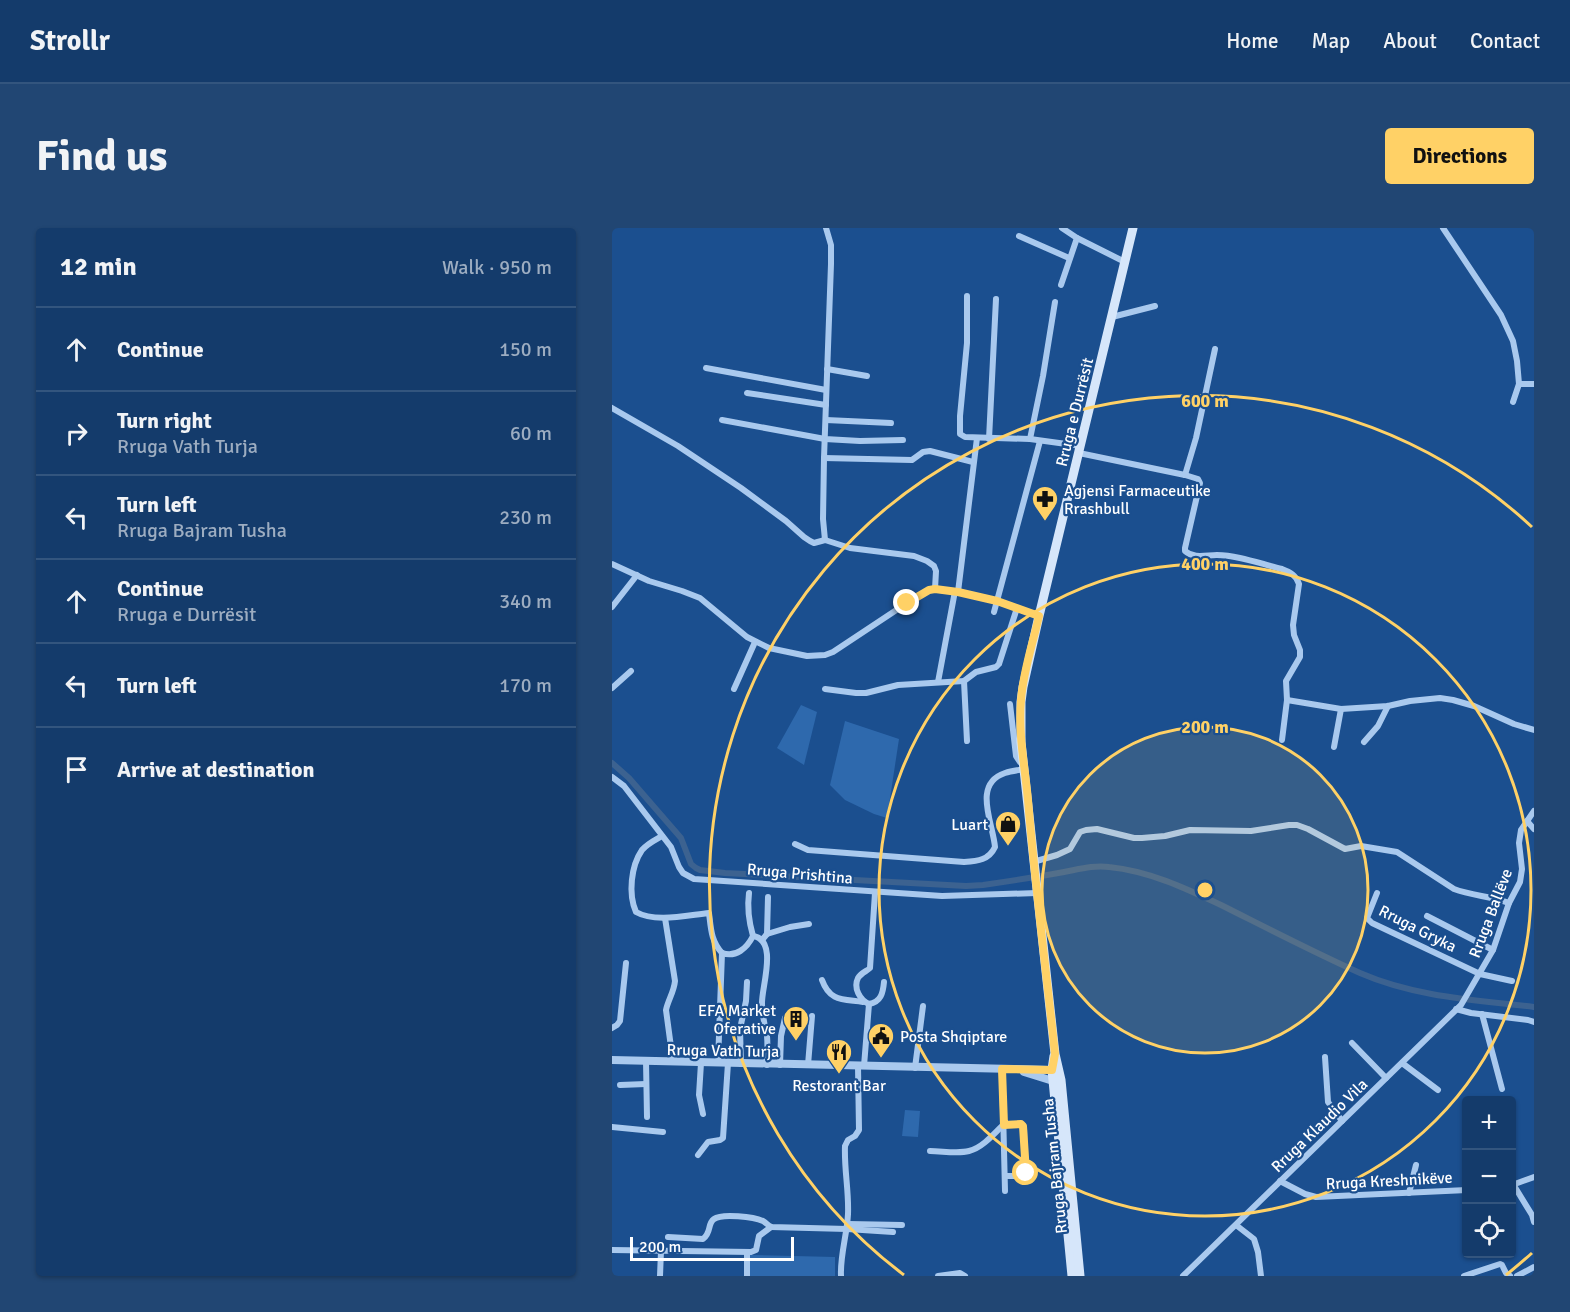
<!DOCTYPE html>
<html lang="en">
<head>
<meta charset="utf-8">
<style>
  body { margin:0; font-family:Signika,sans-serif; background:#214673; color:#f1f3f6 }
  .controls { position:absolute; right:18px; bottom:18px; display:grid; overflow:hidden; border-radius:6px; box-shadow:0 2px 4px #0004 }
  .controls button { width:54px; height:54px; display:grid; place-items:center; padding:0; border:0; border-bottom:2px solid #33557e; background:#143b6b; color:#f1f3f6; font:30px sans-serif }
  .scale { position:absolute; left:18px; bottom:15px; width:164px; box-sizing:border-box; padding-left:6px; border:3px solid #fff; border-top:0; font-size:16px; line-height:21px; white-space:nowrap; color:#fff; -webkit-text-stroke:4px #1b4f8f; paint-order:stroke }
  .stop { position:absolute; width:18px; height:18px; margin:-14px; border:4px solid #ffd166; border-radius:50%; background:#fff }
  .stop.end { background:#ffd166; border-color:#fff; box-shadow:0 2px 6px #0008 }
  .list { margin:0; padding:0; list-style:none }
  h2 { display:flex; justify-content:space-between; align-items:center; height:78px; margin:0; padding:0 24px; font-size:26px }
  h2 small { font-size:20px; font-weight:400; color:#9dadc1 }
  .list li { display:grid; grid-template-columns:39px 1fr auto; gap:18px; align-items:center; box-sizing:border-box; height:84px; padding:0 24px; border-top:2px solid #33557e }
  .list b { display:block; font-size:22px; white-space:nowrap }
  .list p { margin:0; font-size:20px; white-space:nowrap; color:#9dadc1 }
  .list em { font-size:20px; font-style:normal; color:#9dadc1 }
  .icon { flex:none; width:33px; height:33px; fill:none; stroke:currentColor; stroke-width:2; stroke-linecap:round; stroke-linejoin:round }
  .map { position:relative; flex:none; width:922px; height:1048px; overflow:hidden; border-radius:6px }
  header { display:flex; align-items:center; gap:36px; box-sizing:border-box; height:84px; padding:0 30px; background:#143b6b; border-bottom:2px solid #33557e }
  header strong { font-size:28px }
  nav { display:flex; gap:33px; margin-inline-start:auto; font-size:21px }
  .intro { display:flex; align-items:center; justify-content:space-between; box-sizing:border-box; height:144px; padding:0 36px }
  h1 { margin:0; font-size:42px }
  .button { padding:15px 27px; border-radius:6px; background:#ffd166; color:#111; font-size:21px; font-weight:700 }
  main { display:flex; gap:36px; padding:0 36px }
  aside { flex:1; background:#143b6b; border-radius:6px; box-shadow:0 2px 4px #0004 }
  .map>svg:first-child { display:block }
  .green { fill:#2e69ad }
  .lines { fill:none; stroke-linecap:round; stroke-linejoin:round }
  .canal { stroke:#3c6290; stroke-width:6 }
  .minor { stroke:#a9c9ee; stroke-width:6 }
  .tertiary { stroke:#a9c9ee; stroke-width:8 }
  .secondary { stroke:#d6e6fa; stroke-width:9 }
  .route { stroke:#ffd166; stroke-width:8 }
  .ring { fill:none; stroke:#ffd166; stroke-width:3 }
  .labels { text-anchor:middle; stroke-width:4.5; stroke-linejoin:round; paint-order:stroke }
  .street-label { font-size:16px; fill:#fff; stroke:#1b4f8f }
  .poi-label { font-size:16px; fill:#fff; stroke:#1b4f8f; text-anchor:start }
  .centre { fill:#ffd166; stroke:#1b4f8f; stroke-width:3 }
  .ring-label { font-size:18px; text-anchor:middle; font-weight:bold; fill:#ffd166; stroke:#1b4f8f; stroke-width:4.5; stroke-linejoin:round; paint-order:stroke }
</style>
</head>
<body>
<header>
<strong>Strollr</strong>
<nav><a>Home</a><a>Map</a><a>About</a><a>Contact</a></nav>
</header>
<div class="intro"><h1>Find us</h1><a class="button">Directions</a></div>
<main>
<aside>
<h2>12 min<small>Walk · 950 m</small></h2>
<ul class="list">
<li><svg class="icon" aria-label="ahead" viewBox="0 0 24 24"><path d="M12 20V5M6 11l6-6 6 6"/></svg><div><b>Continue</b></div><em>150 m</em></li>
<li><svg class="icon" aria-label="right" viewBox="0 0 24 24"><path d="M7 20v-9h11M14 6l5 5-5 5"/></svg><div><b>Turn right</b><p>Rruga Vath Turja</p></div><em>60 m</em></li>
<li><svg class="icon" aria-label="left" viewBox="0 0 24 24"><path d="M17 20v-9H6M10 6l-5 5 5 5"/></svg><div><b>Turn left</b><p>Rruga Bajram Tusha</p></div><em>230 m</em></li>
<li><svg class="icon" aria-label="ahead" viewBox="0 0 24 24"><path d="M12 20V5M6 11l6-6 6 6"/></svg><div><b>Continue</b><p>Rruga e Durrësit</p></div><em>340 m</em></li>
<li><svg class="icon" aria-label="left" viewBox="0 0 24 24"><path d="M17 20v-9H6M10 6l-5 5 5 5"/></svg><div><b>Turn left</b></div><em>170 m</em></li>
<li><svg class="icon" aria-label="arrive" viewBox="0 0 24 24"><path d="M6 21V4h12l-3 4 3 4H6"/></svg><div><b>Arrive at destination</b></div></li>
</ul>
</aside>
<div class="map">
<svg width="922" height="1048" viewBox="0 0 922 1048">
  <rect width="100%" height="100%" fill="#1b4f8f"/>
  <!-- green -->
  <g class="green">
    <polygon points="189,477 205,484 192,537 165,520"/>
    <polygon points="233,493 287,511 275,590 262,586 233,572 218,557"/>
    <polygon points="293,882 308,883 306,909 290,908"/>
    <polygon points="138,1027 223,1029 223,1048 138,1048"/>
  </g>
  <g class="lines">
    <!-- canal -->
    <path class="canal" d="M0 535 17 550 69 610 79 636 84 640 88 642 113 645 354 658 371 657C398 653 425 649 452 644 468 641 482 637 497 639 537 643 573 660 609 677 655 700 701 724 748 745 803 769 863 772 922 779"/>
    <!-- minor -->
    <g class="minor">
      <polyline points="450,0 465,10 513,34"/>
      <polyline points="831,0 889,87 901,113 905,133 907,156 901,174"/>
      <polyline points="407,8 457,30"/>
      <polyline points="449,57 465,10"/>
      <polyline points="355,68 355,115 348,188 348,206 353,209 418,211 469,218"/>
      <polyline points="500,89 543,78"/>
      <polyline points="94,140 214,162"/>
      <polyline points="215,141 255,148"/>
      <polyline points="907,156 922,156"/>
      <polyline points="135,165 214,177"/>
      <polyline points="0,180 66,218 129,260 174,293 192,309 198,313 202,315 213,312 238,320 302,328 315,333 322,338 324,343 323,361"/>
      <polyline points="110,192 213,211 248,213 291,212"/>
      <polyline points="214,192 279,195"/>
      <polyline points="377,211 384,71"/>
      <polyline points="418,211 431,148 443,74"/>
      <path d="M467 225 573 247 586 251 588 255 573 320V323C582 331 594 327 605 327 626 327 649 336 670 341 678 344 684 347 687 356L681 397 682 407 688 422V429L674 453 675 472 670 512"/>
      <polyline points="212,230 300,232 311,224 318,223 361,234"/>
      <polyline points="573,247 584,210 603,121"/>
      <polyline points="213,312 211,291 212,230 219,36 219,17 214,0"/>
      <polyline points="0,336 37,353 70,363 88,370 135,409 157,420 195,428 213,427 221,424 304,369 320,361 346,364 385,373 427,388"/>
      <polyline points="346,364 365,210"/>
      <polyline points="0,379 25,347"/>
      <polyline points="382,384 428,213"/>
      <polyline points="352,453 355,513"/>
      <polyline points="326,454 343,363"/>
      <polyline points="0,460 19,443"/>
      <polyline points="122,461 143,414"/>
      <polyline points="213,461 244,465 254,465 286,457 352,453 364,444 384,439 387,436 405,380"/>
      <polyline points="675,472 729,481 776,478 798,473 828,470 841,472 862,478 902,496 922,502"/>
      <polyline points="398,476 404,528 408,534 412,537"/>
      <polyline points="752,514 766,498 776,478"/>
      <polyline points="722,519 729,481"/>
      <polyline points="0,549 12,558 59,619 67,639 71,645 82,651 330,668 425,665"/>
      <polyline points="915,593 922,601"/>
      <path d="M50 608C43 612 35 616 30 622 19 638 16 666 24 684 43 695 76 687 97 685 99 701 99 713 110 725"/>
      <path d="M183 616 196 622 352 634C366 633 377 632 383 619 381 595 360 556 393 545 399 543 406 542 413 541"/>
      <path d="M421 634 445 627 458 621 468 604 474 602 485 601 522 610H530L553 608 578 602 639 603 677 597H685L696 601 733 621 749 618 785 624 842 661C860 668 880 668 897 675"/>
      <path d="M263 665 258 740C255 743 249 745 246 750 241 760 248 772 257 776 269 774 271 765 272 754"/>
      <polyline points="765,665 755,690 760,695 868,746 900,753"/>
      <polyline points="815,688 881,722"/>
      <path d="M53 690 63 753C62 764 56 772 54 782L61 834"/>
      <polyline points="155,706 178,699 197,696"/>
      <path d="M141 708C167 712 149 760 150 776 150 787 153 798 155 808 156 818 155 827 155 837"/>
      <polyline points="150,712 155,706 156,669"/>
      <path d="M110 725C124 730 135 720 141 708 137 694 135 680 137 665"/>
      <path d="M210 752C218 774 231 771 251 774"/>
      <polyline points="844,781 859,785 916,792 922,794"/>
      <polyline points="870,786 890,861"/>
      <polyline points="0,800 5,797 8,793 14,735"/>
      <polyline points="740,815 774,850"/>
      <polyline points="713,829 716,874 730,893"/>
      <polyline points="34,833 35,889"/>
      <polyline points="89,835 87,867 91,886"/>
      <polyline points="106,835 110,725"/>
      <polyline points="790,835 826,862"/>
      <polyline points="129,836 128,801 134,773 135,754"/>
      <polyline points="168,837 169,808 173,790"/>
      <polyline points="196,837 200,788"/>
      <polyline points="252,838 257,776"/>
      <polyline points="303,840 311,778"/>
      <polyline points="390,841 393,963"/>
      <polyline points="8,857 34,856"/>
      <polyline points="0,899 51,904"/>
      <path d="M318 923C330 923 346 926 357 923 370 920 382 906 391 897L409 896 412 900 413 947 412 948H393"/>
      <polyline points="86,927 96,914 108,912 111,910 116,835"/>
      <polyline points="668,953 693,966 704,969 855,962"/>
      <polyline points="901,956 920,987 922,994"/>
      <polyline points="900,957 922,949"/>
      <polyline points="797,965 804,937"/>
      <polyline points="236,996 290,997"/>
      <polyline points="624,997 642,1011 646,1024 649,1048"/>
      <path d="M56 1009 91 1011C100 1004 95 996 102 991 110 985 142 989 151 993 154 995 156 997 159 999L235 1001 281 1004"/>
      <polyline points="0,1022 139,1024 144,1022 147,1008 159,999"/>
      <polyline points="48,1048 49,1023"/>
      <polyline points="135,1048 135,1024"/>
      <path d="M229 1048C228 1027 235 1007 236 986 237 963 232 941 233 918L236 912 243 908 247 902 246 838"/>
      <polyline points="326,1048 348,1045 353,1048"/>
      <polyline points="571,1048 849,777 881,722 897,675 908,654 910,641 907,615 909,602 922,583"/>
      <polyline points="852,1048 888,1036 890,1037 894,1045 898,1048"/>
      <polyline points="905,1048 922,1039"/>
    </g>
    <!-- tertiary -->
    <g class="tertiary">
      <polyline points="0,832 402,841 440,842 445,844"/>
      <polyline points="412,844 441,853 446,852"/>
    </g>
    <!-- secondary -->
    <g class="secondary">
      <polyline points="442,828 440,842 460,1048"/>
      <polyline points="468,1048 449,852 443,826 409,514 409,474 411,459 427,388 521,0"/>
    </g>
  </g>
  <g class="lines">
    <!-- route -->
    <path class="route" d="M295 375 317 362 323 361 346 364 385 373 427 388C421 415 411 444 409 472 406 506 413 539 416 572 423 657 434 741 443 826L440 842 390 841 392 897 409 896 411 898 414 945"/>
  </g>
  <!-- distance rings -->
  <circle cx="593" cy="662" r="163" fill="#ffd166" fill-opacity=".12"/>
  <g class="ring">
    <circle cx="593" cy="662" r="163"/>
    <circle cx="593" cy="662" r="326"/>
    <path d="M920 1025A489 489 0 0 1 894 1047M292 1047A489 489 0 1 1 920 299"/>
  </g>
  <!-- icons -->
  <defs>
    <g id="pharmacy-pin" transform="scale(1.35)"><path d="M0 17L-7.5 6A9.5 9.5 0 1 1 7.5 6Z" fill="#ffd166" stroke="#1b4f8f"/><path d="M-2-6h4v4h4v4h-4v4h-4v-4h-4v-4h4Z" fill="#111"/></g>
    <g id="shop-pin" transform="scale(1.35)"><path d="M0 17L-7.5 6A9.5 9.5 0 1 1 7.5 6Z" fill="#ffd166" stroke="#1b4f8f"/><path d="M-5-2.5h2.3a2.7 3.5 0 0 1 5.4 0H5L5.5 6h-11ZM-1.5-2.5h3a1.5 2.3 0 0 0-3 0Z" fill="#111"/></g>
    <g id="building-pin" transform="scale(1.35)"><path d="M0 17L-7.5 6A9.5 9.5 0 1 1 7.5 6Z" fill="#ffd166" stroke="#1b4f8f"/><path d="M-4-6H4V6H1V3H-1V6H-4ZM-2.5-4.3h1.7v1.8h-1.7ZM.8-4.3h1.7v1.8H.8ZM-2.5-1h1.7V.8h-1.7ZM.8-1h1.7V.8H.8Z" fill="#111"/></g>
    <g id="civic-pin" transform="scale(1.35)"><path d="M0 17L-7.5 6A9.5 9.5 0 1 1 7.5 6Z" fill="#ffd166" stroke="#1b4f8f"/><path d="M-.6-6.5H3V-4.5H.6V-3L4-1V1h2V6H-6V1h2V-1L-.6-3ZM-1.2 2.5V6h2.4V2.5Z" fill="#111"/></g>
    <g id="restaurant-pin" transform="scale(1.35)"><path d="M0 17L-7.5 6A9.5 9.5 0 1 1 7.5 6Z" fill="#ffd166" stroke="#1b4f8f"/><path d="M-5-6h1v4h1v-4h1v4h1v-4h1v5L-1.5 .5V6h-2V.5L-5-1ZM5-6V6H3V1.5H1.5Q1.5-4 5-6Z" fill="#111"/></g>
  </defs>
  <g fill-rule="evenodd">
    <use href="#pharmacy-pin" x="433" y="271"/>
    <use href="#shop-pin" x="396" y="596"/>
    <use href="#building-pin" x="184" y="791"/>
    <use href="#civic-pin" x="269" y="808"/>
    <use href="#restaurant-pin" x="227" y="824"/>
  </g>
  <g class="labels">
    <!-- street labels -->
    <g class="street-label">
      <text transform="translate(462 184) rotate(-76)" y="6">Rruga e Durrësit</text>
      <text transform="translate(188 645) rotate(5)" y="6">Rruga Prishtina</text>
      <text transform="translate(878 685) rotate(-69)" y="6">Rruga Ballëve</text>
      <text transform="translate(806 700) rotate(27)" y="6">Rruga Gryka</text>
      <text transform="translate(111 822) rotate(1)" y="6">Rruga Vath Turja</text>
      <text transform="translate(707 897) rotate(-44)" y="6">Rruga Klaudio Vila</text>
      <text transform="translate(442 938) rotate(-96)" y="6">Rruga Bajram Tusha</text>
      <text transform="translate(777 952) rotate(-3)" y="6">Rruga Kreshnikëve</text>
    </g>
    <!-- poi labels -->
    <g class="poi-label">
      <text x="452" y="268">Agjensi Farmaceutike<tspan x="452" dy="18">Rrashbull</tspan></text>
      <text x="376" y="602" text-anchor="end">Luart</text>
      <text x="164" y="788" text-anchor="end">EFA Market<tspan x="164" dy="18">Oferative</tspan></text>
      <text x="288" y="814">Posta Shqiptare</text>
      <text x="227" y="863" text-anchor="middle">Restorant Bar</text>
    </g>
  </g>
  <circle cx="593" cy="662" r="9" class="centre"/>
  <g class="ring-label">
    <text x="593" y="179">600 m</text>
    <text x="593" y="342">400 m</text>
    <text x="593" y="505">200 m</text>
  </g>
</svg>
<div class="controls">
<button>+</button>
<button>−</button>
<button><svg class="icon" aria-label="locate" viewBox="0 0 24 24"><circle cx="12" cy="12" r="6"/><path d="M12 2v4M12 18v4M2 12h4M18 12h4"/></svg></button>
</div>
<div class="scale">200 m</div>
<div class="stop" style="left:414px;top:945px"></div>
<div class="stop end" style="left:295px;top:375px"></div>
</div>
</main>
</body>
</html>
